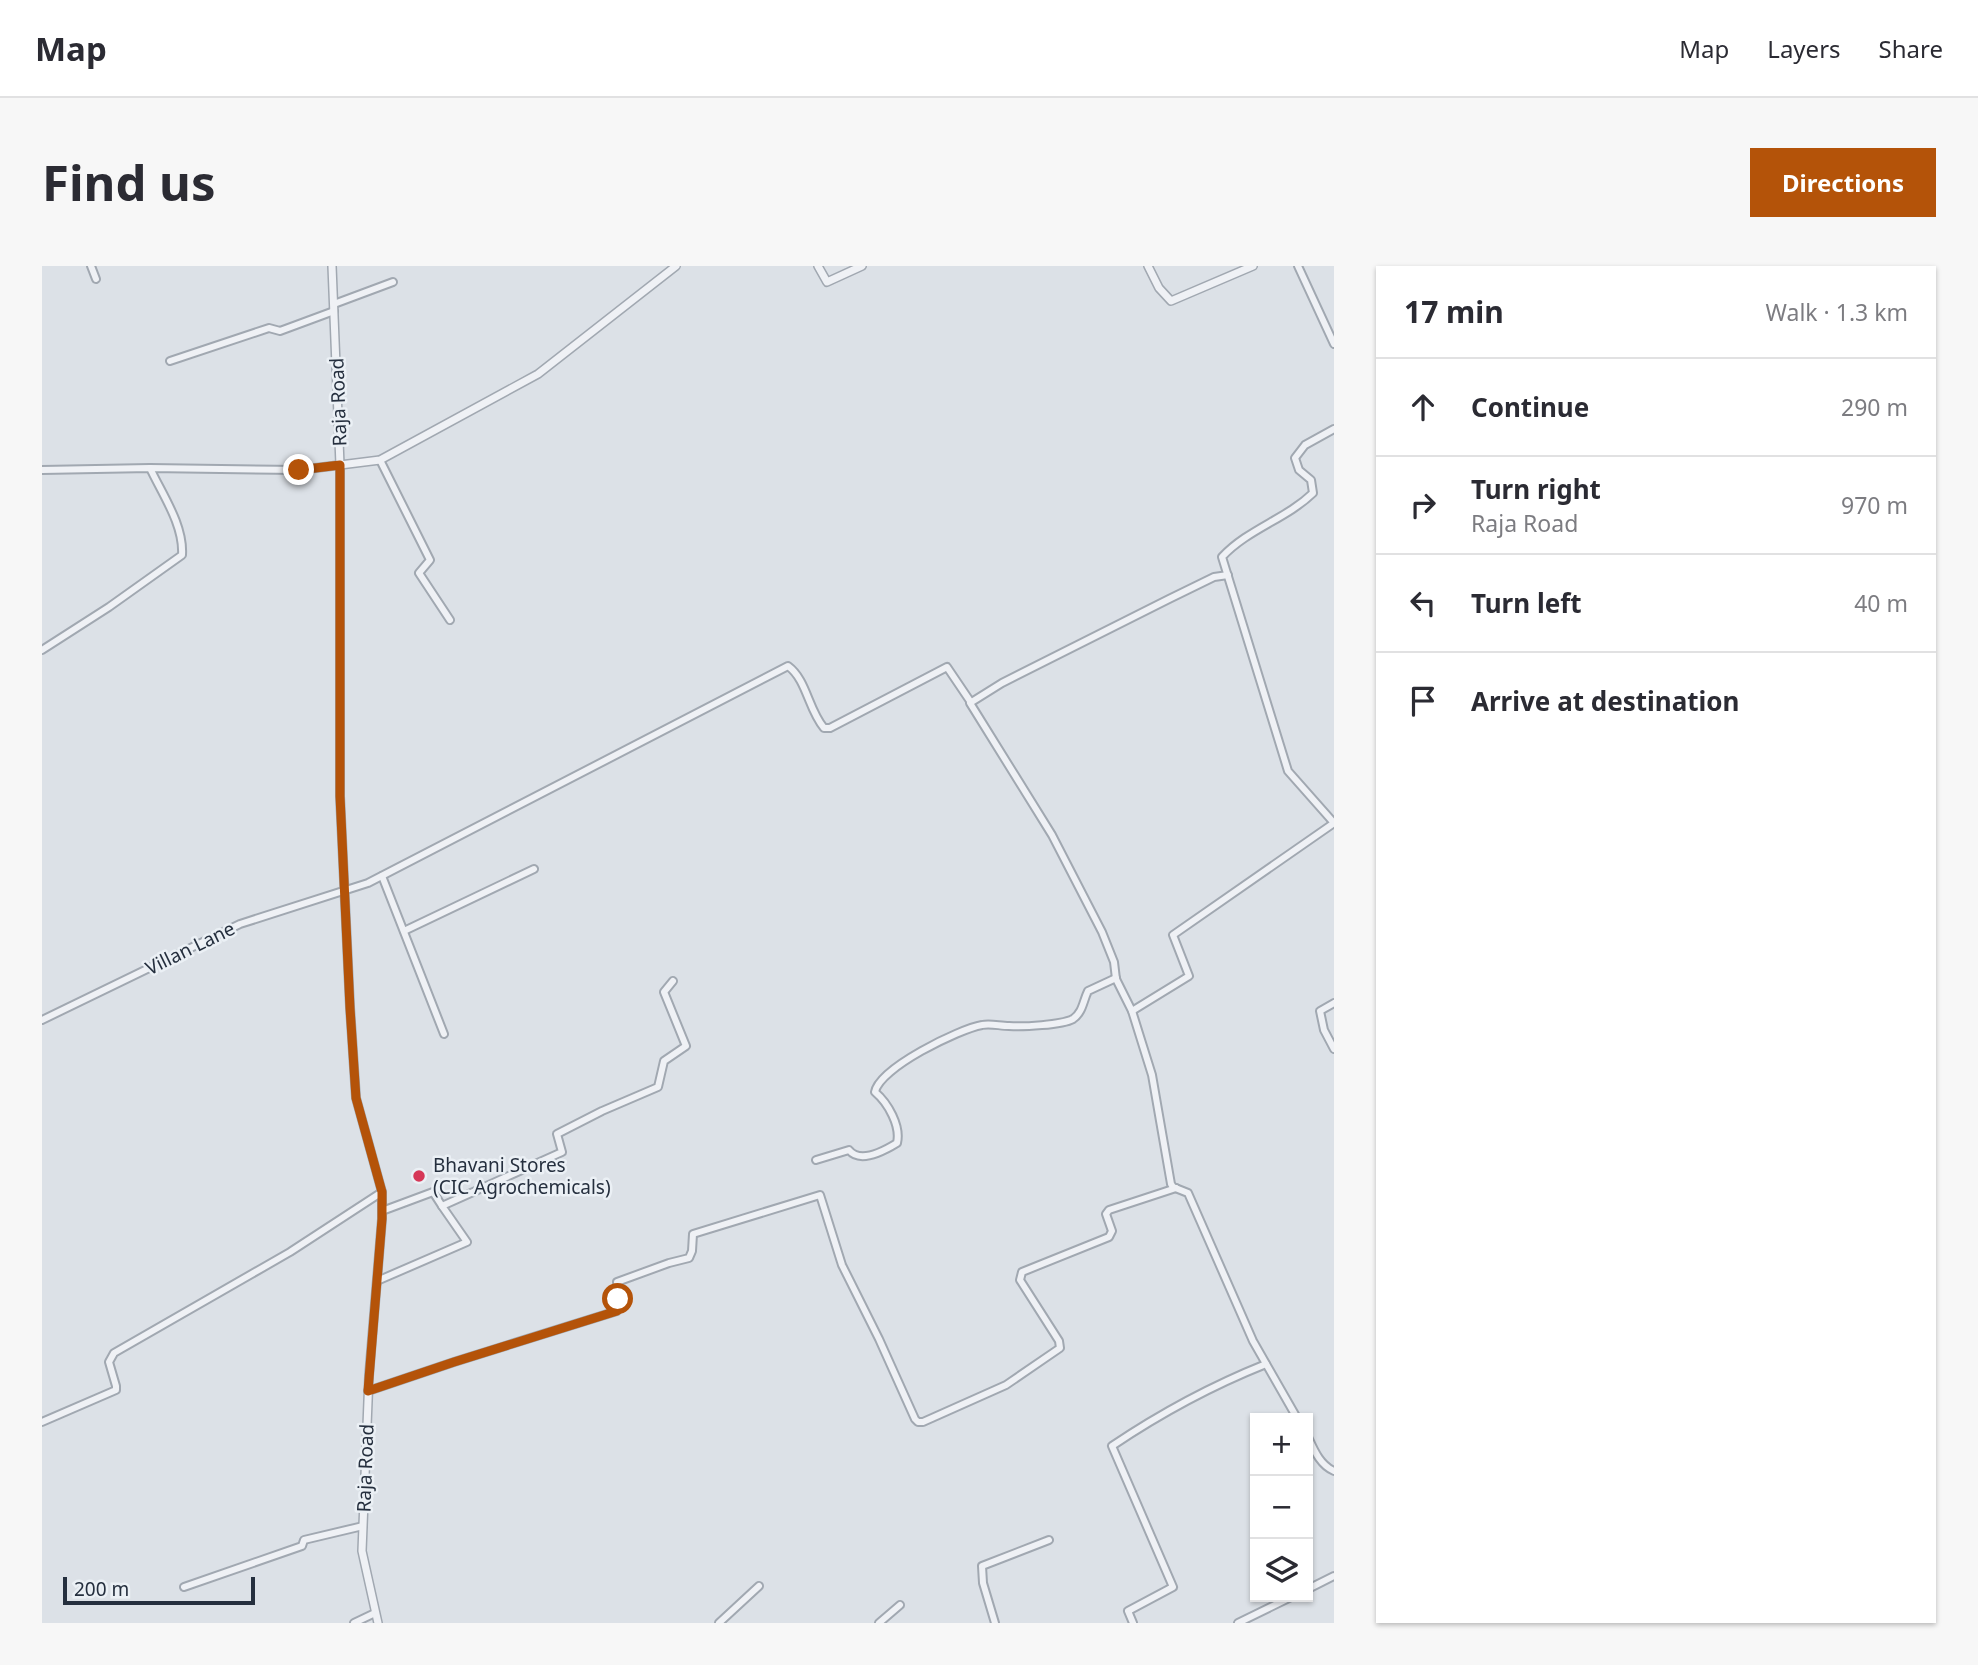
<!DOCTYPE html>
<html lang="en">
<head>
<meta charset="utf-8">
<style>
  body { margin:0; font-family:"Noto Sans",sans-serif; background:#f7f7f7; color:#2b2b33 }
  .controls { position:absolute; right:21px; bottom:21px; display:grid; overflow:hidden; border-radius:0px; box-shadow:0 2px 5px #0004 }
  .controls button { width:63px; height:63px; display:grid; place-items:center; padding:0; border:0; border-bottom:2px solid #e1e1e2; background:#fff; color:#2b2b33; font:35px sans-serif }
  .scale { position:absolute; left:21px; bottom:18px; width:192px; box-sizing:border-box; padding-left:7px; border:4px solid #252f3e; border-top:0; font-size:19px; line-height:24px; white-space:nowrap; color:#252f3e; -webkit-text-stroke:5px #ebf0f5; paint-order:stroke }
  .stop { position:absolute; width:21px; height:21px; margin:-16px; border:5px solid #b45309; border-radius:50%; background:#fff }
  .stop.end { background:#b45309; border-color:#fff; box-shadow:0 2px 7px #0008 }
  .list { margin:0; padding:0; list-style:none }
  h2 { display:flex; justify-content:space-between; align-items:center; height:91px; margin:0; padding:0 28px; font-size:30px }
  h2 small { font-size:23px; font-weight:400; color:#7c7c81 }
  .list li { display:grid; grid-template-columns:46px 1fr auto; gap:21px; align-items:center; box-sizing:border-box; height:98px; padding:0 28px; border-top:2px solid #e1e1e2 }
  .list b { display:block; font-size:26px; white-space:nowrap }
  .list p { margin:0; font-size:23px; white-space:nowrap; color:#7c7c81 }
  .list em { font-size:23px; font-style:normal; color:#7c7c81 }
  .icon { flex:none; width:38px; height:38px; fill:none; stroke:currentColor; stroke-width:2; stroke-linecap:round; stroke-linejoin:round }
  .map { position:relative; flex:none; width:1292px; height:1357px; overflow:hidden; border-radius:0px }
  header { display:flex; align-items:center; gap:42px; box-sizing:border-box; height:98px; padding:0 35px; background:#fff; border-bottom:2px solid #e1e1e2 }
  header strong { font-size:33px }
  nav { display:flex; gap:38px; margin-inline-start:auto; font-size:24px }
  .intro { display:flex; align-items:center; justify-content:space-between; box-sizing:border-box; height:168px; padding:0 42px }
  h1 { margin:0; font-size:49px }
  .button { padding:18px 32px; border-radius:0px; background:#b45309; color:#fff; font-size:24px; font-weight:700 }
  main { display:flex; gap:42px; padding:0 42px }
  aside { flex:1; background:#fff; border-radius:0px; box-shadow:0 2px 5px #0004 }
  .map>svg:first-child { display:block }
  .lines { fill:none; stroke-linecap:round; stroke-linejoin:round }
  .minor-casing { stroke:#a1a8b1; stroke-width:10 }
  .tertiary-casing { stroke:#a1a8b1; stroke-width:10 }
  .minor { stroke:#eff1f5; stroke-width:6 }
  .tertiary { stroke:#eff1f5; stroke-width:7 }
  .route { stroke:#b45309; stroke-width:9 }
  .poi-dot { fill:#d63757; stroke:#ebf0f5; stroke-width:2.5 }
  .labels { text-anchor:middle; stroke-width:5; stroke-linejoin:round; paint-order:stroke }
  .street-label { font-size:19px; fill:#252f3e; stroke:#ebf0f5 }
  .poi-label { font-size:19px; fill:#252f3e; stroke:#ebf0f5; text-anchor:start }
</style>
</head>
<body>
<header>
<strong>Map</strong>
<nav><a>Map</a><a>Layers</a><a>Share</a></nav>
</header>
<div class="intro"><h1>Find us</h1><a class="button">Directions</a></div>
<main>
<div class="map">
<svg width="1292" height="1357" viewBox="0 0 1292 1357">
  <rect width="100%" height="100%" fill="#dce1e7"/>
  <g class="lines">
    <!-- minor casing -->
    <g class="minor-casing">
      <g id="minor">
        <polyline points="49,0 54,13"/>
        <polyline points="1256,0 1292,78"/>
        <polyline points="292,38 351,16"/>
        <polyline points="128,95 227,62 238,65 292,45"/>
        <path d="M1292 163 1263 179 1253 192 1257 204 1269 214 1271 227C1244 253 1206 263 1180 291L1246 505 1292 557"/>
        <polyline points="338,194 388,294 377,307 408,354"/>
        <polyline points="0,204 108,202 257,204 298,199"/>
        <polyline points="1186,309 1172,311 1127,333 960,417 928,437 1010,569 1060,666 1072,696 1074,713 1090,745 1110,809 1129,918 1131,921 1146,927 1211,1075 1255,1152"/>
        <path d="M0 384 67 341 140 289C142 259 120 228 108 202"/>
        <polyline points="340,610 402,768"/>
        <polyline points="362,665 492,603"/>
        <polyline points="1292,737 1278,745 1282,764 1292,783"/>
        <polyline points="1090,745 1147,710 1131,669 1292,557"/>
        <path d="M0 754 198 658 326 617 746 400C765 414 766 443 782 462H788L905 401 928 435"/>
        <path d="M774 894 807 884C818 898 842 885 855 877 859 860 846 837 833 826 837 802 917 763 940 759 948 757 958 760 967 760 980 761 1020 759 1031 753 1041 746 1041 735 1046 725L1074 712"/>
        <polyline points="340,945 391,926 400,940"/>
        <polyline points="335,1015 425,976 400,940 520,886 515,868 560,845 616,821 622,795 644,780 622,726 631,715"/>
        <polyline points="326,1125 412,1096 575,1045 577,1042 575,1016 627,997 647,992 650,985 651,968 778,929 800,999 837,1073 873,1153 876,1156 881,1156 964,1119 1018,1082 1017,1075 978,1014 980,1006 1067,971 1070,965 1064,948 1067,944 1134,922"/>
        <polyline points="0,1156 74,1124 74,1120 67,1096 72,1087 248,986 340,926"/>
        <path d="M1266 1171C1272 1184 1278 1199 1292 1205"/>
        <polyline points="142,1321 260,1280 262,1274 321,1260"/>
        <polyline points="1266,1323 1292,1310"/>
        <polyline points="312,1357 333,1347"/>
        <polyline points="677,1357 717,1320"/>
        <polyline points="837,1357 858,1339"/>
        <polyline points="953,1357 941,1317 940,1300 1007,1274"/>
        <path d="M1091 1357 1086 1345 1131 1321 1070 1180C1119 1147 1169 1120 1224 1098"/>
        <polyline points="1196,1357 1249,1331"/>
      </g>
    </g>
    <!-- tertiary casing -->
    <g class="tertiary-casing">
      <g id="tertiary">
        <polyline points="290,0 298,199 298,530 308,741 314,832 340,926 340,953 327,1110 320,1285 336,1357"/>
        <polyline points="776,0 785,16 820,0"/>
        <polyline points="1106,0 1117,22 1129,35 1211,0"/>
        <polyline points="298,199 338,194 496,108 634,0"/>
      </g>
    </g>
    <!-- minor -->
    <use href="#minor" class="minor"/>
    <!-- tertiary -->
    <use href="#tertiary" class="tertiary"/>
  </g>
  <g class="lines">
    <!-- route -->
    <polyline class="route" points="257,204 298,199 298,530 308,742 314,832 340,926 340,953 326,1125 412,1096 575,1045 577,1042 576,1033"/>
  </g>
  <!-- markers -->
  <circle class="poi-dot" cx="377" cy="910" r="7"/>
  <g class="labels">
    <!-- street labels -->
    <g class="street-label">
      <text transform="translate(296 136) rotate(-92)" y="7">Raja Road</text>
      <text transform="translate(148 682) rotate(-26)" y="7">Villan Lane</text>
      <text transform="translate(323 1202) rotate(-88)" y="7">Raja Road</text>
    </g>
    <!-- poi labels -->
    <g class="poi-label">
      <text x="391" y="906">Bhavani Stores<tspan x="391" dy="22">(CIC Agrochemicals)</tspan></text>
    </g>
  </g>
</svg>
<div class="controls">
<button>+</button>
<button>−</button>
<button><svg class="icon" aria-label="layers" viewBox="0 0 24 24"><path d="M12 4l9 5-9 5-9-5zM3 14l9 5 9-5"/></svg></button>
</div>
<div class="scale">200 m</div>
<div class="stop" style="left:576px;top:1033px"></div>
<div class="stop end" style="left:257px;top:204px"></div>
</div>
<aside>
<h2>17 min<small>Walk · 1.3 km</small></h2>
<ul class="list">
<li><svg class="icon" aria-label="ahead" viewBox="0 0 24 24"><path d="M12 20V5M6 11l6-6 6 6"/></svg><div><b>Continue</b></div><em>290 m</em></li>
<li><svg class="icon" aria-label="right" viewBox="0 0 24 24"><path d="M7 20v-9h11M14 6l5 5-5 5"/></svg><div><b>Turn right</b><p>Raja Road</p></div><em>970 m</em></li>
<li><svg class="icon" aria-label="left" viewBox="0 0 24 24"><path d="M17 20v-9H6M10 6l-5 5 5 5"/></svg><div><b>Turn left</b></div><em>40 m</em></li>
<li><svg class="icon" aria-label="arrive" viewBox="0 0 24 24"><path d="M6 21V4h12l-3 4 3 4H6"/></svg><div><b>Arrive at destination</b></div></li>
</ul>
</aside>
</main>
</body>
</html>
